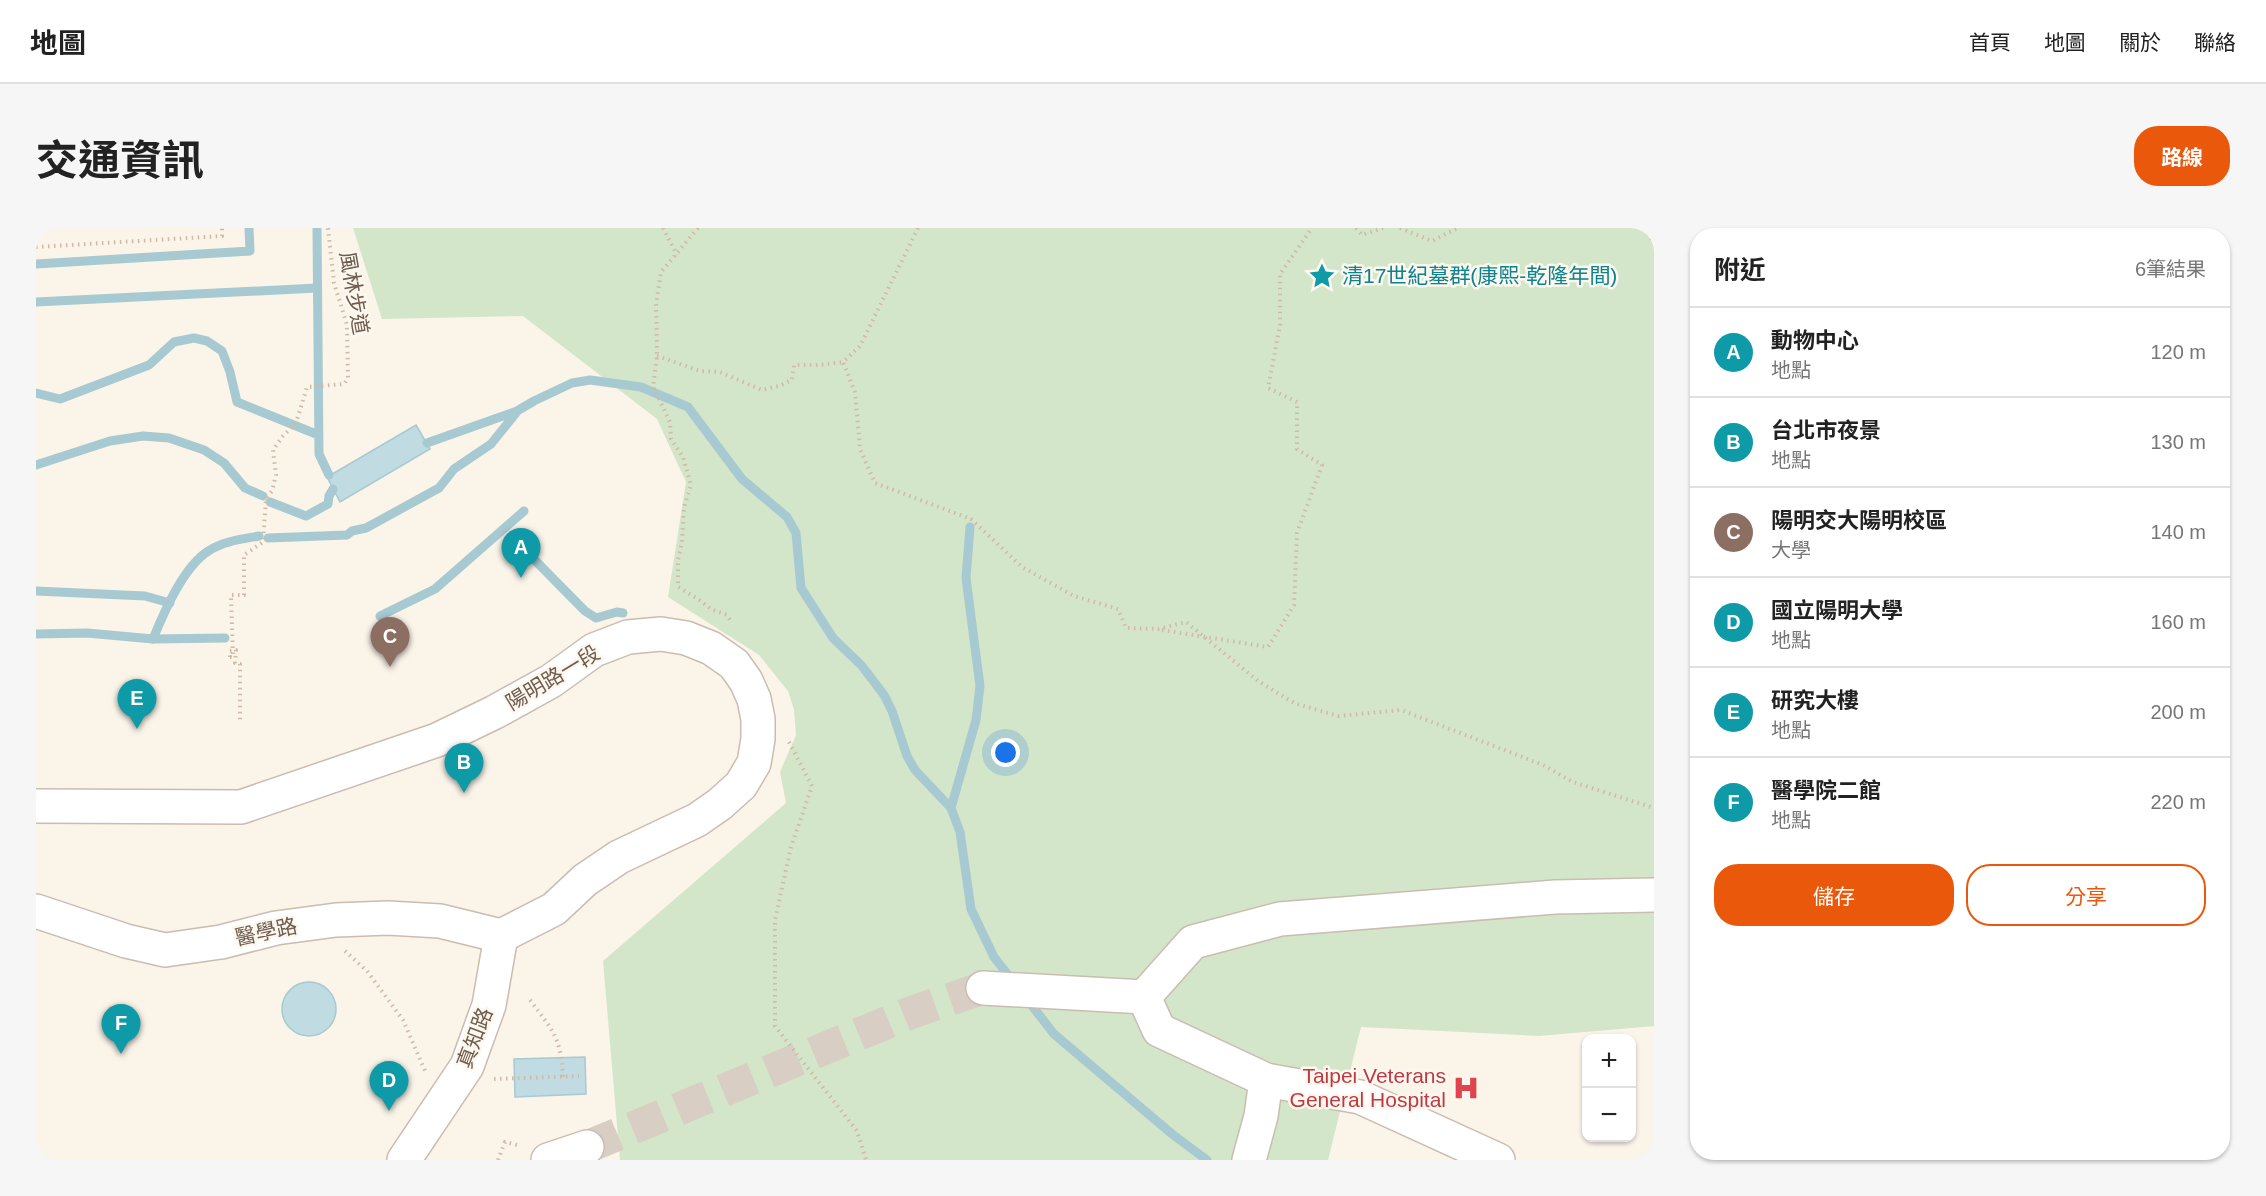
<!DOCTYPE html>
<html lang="zh-TW">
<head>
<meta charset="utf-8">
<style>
  body { margin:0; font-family:Arial,"Noto Sans TC",sans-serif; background:#f6f6f6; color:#222 }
  .controls { position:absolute; right:18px; bottom:18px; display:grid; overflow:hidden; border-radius:12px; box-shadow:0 2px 4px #0004 }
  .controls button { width:54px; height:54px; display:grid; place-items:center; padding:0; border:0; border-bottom:2px solid #e0e0e0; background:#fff; color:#222; font:30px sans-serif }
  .you { position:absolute; left:970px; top:525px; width:21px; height:21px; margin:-15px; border:4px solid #fff; border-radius:50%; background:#1a73e8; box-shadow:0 0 0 9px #1a73e833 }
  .badge { display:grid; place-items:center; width:39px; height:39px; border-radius:50%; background:#ea580c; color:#fff; font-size:20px; font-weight:700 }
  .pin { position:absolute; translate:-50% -50px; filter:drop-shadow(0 2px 3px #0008) }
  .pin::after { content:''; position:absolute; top:32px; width:21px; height:18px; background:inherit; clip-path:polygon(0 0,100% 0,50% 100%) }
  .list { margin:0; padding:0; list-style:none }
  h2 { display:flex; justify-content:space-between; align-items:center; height:78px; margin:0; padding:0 24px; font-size:26px }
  h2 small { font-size:20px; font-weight:400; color:#767676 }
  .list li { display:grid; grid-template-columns:39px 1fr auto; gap:18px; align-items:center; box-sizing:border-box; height:90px; padding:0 24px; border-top:2px solid #e0e0e0 }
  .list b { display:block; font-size:22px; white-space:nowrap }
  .list p { margin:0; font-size:20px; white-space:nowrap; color:#767676 }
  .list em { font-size:20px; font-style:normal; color:#767676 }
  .actions { display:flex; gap:12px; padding:18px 24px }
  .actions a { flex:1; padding:14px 0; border:2px solid #ea580c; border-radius:24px; text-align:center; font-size:21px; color:#ea580c }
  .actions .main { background:#ea580c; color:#fff }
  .map { position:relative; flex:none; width:1618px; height:932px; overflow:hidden; border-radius:24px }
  header { display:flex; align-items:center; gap:36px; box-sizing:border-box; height:84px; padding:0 30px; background:#fff; border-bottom:2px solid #e0e0e0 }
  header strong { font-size:28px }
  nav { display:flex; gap:33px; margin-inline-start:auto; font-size:21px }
  .intro { display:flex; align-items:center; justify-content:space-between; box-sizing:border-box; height:144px; padding:0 36px }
  h1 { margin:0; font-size:42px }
  .button { padding:15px 27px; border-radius:24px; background:#ea580c; color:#fff; font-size:21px; font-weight:700 }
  main { display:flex; gap:36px; padding:0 36px }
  aside { flex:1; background:#fff; border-radius:24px; box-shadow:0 2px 4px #0004 }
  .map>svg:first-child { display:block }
  .green { fill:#d4e6c9 }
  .water { fill:#c0dbe1; stroke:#a7c9d1; stroke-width:1.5 }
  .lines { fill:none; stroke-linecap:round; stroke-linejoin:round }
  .stream { stroke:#a7c9d1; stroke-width:9 }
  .minor-tunnel { stroke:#d8cec3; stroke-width:33; stroke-dasharray:33 16; stroke-linecap:butt }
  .minor-casing { stroke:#cabcb0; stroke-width:36 }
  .path { stroke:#d0b9a7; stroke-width:4; stroke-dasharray:1.5 4.5; stroke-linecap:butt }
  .minor { stroke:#fff; stroke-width:33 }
  .labels { text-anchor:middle; stroke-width:5; stroke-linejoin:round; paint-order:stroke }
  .culture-label { font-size:21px; fill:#0d838f; stroke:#fdf8ef; text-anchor:start }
  .street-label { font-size:21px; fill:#715d50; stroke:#fdf8ef }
  .health-label { font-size:21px; fill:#be3a42; stroke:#fdf8ef; text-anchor:end }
</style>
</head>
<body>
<header>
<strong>地圖</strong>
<nav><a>首頁</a><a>地圖</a><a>關於</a><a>聯絡</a></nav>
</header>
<div class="intro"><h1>交通資訊</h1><a class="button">路線</a></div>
<main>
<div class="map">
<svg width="1618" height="932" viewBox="0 0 1618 932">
  <rect width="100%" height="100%" fill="#faf4e9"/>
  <!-- green -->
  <polygon class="green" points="317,0 1618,0 1618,798 1503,808 1325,799 1292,932 584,932 567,733 750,575 744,544 760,507 758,482 752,463 723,427 632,369 650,254 621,191 487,88 346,91"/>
  <!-- water -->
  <g class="water">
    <polygon points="380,197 394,221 304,274 291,249"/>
    <circle cx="273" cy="781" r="27"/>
    <polygon points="549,829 550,866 479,869 478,831"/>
  </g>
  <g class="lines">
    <!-- stream -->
    <g class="stream">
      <polyline points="281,0 283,226 293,247"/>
      <polyline points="0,36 214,23 213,0"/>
      <polyline points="0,74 281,60"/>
      <polyline points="0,165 24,171 113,137 138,114 158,110 171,113 186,123 194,144 201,174 280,206"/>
      <polyline points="391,215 481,183 498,173 536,155 554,152 605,159 652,179 706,251 751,289 760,305 765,360 797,410 826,438 848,467 856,483 871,528 879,542 915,580 924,604 935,681 958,729 976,752"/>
      <polyline points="0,237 74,213 107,208 133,210 168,222 188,235 209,260 227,268"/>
      <polyline points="234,274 270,288 292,276 293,268 297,261"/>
      <polyline points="232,310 311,307 316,303 330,300 403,260 418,241 455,216 480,185"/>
      <polyline points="479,312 549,383 560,390 581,384 587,385"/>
      <polyline points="0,363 109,368 134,375"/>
      <polyline points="344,388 399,361 488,283"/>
      <polyline points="0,406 51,405 117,411 189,410"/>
      <path d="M117 411C128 384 148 337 174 322 188 313 207 311 223 308"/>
      <polyline points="915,580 940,492 944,458 930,350 934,299"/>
      <polyline points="990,770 1018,806 1136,906 1171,932"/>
    </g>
    <!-- minor-tunnel -->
    <polyline class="minor-tunnel" points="551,919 874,785 947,760"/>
    <!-- minor casing -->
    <g class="minor-casing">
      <g id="minor">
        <polyline points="0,578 205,579 401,512 459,484 515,453 558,422 592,409 625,406 650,410 675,420 698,436 710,453 718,471 722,491 722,511 718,535 705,557 684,576 661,592 583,629 549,652 518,681 465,708"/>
        <polyline points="0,683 90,713 129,722 185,714 240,700 300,692 352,690 404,693 465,708"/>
        <polyline points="947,760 1108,769"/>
        <polyline points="1108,769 1157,714 1244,691 1519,669 1618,667"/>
        <polyline points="1108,769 1123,802 1230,852 1324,869 1462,932"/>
        <polyline points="368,932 431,838 453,777 465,708"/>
        <polyline points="512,932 551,919"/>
        <polyline points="1213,932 1225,888 1230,852"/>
      </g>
    </g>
    <!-- path -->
    <g class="path">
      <polyline points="627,0 641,27"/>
      <polyline points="662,0 625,44 620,76 621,128 617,159 634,194 635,211 647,229 655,257 648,279 646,314 642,332 642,359 662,371 675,381 691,387 696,395"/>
      <polyline points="882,0 824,118 807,134 819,164 824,221 839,255 935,291 986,339 1038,368 1082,381 1090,400 1122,401 1150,394 1222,453 1258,475 1302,488 1365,482 1507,537 1537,554 1618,580"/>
      <polyline points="1320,0 1326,7 1347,0"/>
      <polyline points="1364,0 1396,13 1422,0"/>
      <polyline points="1609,0 1618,15"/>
      <polyline points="0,19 186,8 186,0"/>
      <polyline points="621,128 664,143 684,144 726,162 743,158 756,152 758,137 784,137 807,134"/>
      <polyline points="1126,402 1232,419 1258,377 1261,305 1286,237 1261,221 1261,174 1232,160 1244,97 1244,46 1276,0"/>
      <polyline points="194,429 197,429 195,367 208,367 208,327 227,314 230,271 236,263 240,247 237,222 247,208 260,195 271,159 308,156 312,150 311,97 298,55 292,0"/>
      <polyline points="194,429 194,423 200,422 199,435 204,436 204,492"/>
      <polyline points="753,514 776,558 755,619 739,692 739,798 821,903 830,932"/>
      <polyline points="309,723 331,743 367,792 390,845"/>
      <path d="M494 772C517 803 525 809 527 849"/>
      <polyline points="458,851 543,848"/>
      <polyline points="462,932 469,914 485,918"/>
    </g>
    <!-- minor -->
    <use href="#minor" class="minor"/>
  </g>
  <!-- icons -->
  <defs>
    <g id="sight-bare" transform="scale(2.07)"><path d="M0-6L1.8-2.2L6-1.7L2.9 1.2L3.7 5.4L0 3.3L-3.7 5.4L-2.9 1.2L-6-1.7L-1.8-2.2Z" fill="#0f9aa8" stroke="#fdf8ef" stroke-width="2.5" paint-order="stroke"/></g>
    <g id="hospital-bare" transform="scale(2.07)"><path d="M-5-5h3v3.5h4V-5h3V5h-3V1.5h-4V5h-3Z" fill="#e0444e" stroke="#fdf8ef" stroke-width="2.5" paint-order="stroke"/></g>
  </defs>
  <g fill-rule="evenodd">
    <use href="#sight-bare" x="1286" y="48"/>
    <use href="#hospital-bare" x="1430" y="860"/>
  </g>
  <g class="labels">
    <!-- culture labels -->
    <g class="culture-label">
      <text x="1306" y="55">清17世紀墓群(康熙-乾隆年間)</text>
    </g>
    <!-- street labels -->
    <g class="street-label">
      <text transform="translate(318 65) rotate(80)" y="7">風林步道</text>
      <text transform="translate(517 450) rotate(-31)" y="7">陽明路一段</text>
      <text transform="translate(230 704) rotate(-12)" y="7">醫學路</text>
      <text transform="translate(439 810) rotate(-69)" y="7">真知路</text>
    </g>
    <!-- health labels -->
    <g class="health-label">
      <text x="1410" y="855">Taipei Veterans<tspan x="1410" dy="24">General Hospital</tspan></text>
    </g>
  </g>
</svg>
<div class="controls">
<button>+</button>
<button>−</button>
</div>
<div class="you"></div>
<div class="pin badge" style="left:485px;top:350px;background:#0f9aa8">A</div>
<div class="pin badge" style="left:428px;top:565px;background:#0f9aa8">B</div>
<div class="pin badge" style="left:354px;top:439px;background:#8d6e63">C</div>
<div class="pin badge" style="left:353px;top:883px;background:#0f9aa8">D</div>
<div class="pin badge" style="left:101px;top:501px;background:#0f9aa8">E</div>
<div class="pin badge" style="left:85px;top:826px;background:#0f9aa8">F</div>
</div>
<aside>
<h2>附近<small>6筆結果</small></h2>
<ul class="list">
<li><span class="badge" style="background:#0f9aa8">A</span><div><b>動物中心</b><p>地點</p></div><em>120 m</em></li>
<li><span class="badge" style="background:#0f9aa8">B</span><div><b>台北市夜景</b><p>地點</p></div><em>130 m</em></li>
<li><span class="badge" style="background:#8d6e63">C</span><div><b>陽明交大陽明校區</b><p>大學</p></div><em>140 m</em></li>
<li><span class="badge" style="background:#0f9aa8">D</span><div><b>國立陽明大學</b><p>地點</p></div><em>160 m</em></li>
<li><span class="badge" style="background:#0f9aa8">E</span><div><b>研究大樓</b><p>地點</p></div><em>200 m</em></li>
<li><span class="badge" style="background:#0f9aa8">F</span><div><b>醫學院二館</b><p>地點</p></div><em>220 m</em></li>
</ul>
<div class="actions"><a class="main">儲存</a><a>分享</a></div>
</aside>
</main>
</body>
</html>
